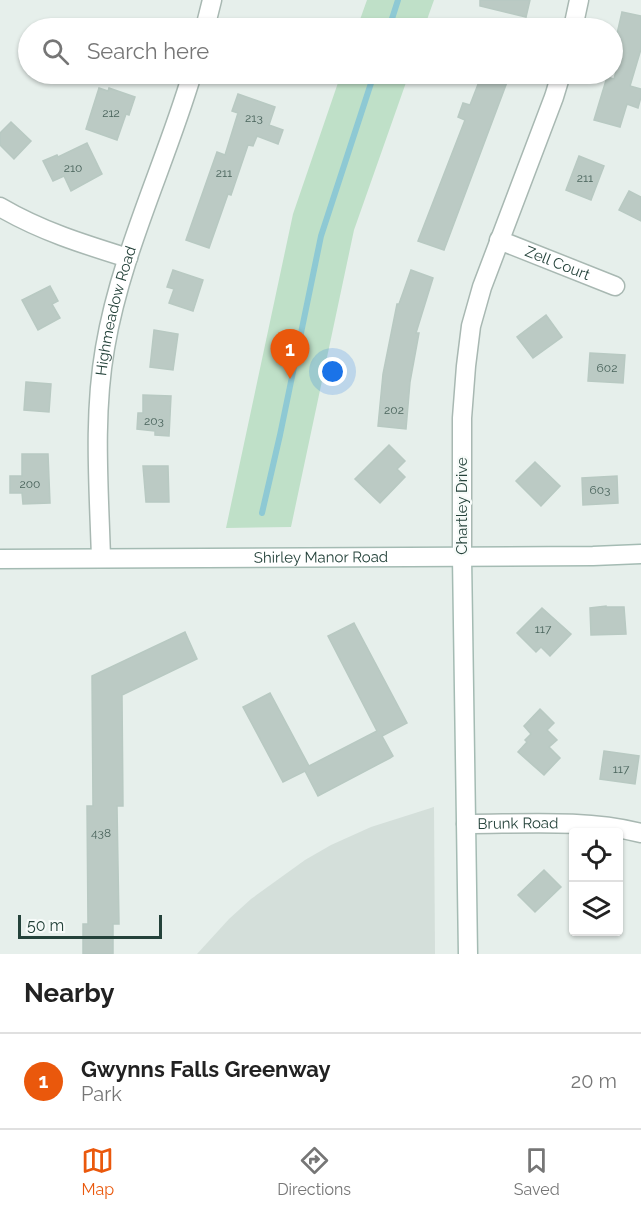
<!DOCTYPE html>
<html lang="en">
<head>
<meta charset="utf-8">
<style>
  body { margin:0; font-family:Raleway,sans-serif; background:#f2f2f2; color:#222 }
  .controls { position:absolute; right:18px; bottom:18px; display:grid; overflow:hidden; border-radius:6px; box-shadow:0 2px 4px #0004 }
  .controls button { width:54px; height:54px; display:grid; place-items:center; padding:0; border:0; border-bottom:2px solid #e0e0e0; background:#fff; color:#222; font:30px sans-serif }
  .scale { position:absolute; left:18px; bottom:15px; width:144px; box-sizing:border-box; padding-left:6px; border:3px solid #24423a; border-top:0; font-size:16px; line-height:21px; white-space:nowrap; color:#24423a; -webkit-text-stroke:4px #f7fbf9; paint-order:stroke }
  .you { position:absolute; left:333px; top:372px; width:21px; height:21px; margin:-15px; border:4px solid #fff; border-radius:50%; background:#1a73e8; box-shadow:0 0 0 9px #1a73e833 }
  .badge { display:grid; place-items:center; width:39px; height:39px; border-radius:50%; background:#ea580c; color:#fff; font-size:20px; font-weight:700 }
  .pin { position:absolute; translate:-50% -50px; filter:drop-shadow(0 2px 3px #0008) }
  .pin::after { content:''; position:absolute; top:32px; width:21px; height:18px; background:inherit; clip-path:polygon(0 0,100% 0,50% 100%) }
  .list { margin:0; padding:0; list-style:none }
  h2 { display:flex; justify-content:space-between; align-items:center; height:78px; margin:0; padding:0 24px; font-size:26px }
  h2 small { font-size:20px; font-weight:400; color:#767676 }
  .list li { display:grid; grid-template-columns:39px 1fr auto; gap:18px; align-items:center; box-sizing:border-box; height:96px; padding:0 24px; border-top:2px solid #e0e0e0 }
  .list b { display:block; font-size:22px; white-space:nowrap }
  .list p { margin:0; font-size:20px; white-space:nowrap; color:#767676 }
  .list em { font-size:20px; font-style:normal; color:#767676 }
  .icon { flex:none; width:33px; height:33px; fill:none; stroke:currentColor; stroke-width:2; stroke-linecap:round; stroke-linejoin:round }
  .map { position:relative; flex:none; width:641px; height:954px; overflow:hidden }
  .search { position:absolute; background:#fff; box-shadow:0 2px 4px #0004; left:18px; right:18px; top:18px; height:66px; display:flex; align-items:center; gap:15px; box-sizing:border-box; padding:0 21px; border-radius:33px; color:#767676; font-size:22px }
  .sheet { height:174px; background:#fff }
  nav { display:flex; justify-content:space-around; align-items:center; box-sizing:border-box; height:84px; border-top:2px solid #e0e0e0; background:#fff; font-size:16px; color:#767676 }
  nav a { display:grid; justify-items:center; gap:3px }
  nav .on { color:#ea580c }
  .map>svg:first-child { display:block }
  .built { fill:#d4dfda }
  .green { fill:#bfe0c8 }
  .lines { fill:none; stroke-linecap:round; stroke-linejoin:round }
  .stream { stroke:#8ec9d4; stroke-width:6 }
  .building { fill:#bbcac4; stroke:#b8c9c2; stroke-width:1.5 }
  .street-casing { stroke:#a8b8b2; stroke-width:21 }
  .secondary-casing { stroke:#a4bbb3; stroke-width:21 }
  .street { stroke:#fff; stroke-width:18 }
  .secondary { stroke:#fff; stroke-width:18 }
  .labels { text-anchor:middle; stroke-width:4.5; stroke-linejoin:round; paint-order:stroke }
  .number-label { font-size:12px; fill:#4a645c }
  .street-label { font-size:15px; fill:#24423a; stroke:#f7fbf9 }
</style>
</head>
<body>
<div class="map">
<svg width="641" height="954" viewBox="0 0 641 954">
  <rect width="100%" height="100%" fill="#e6efeb"/>
  <!-- built -->
  <polygon class="built" points="434,807 435,954 197,954 229,919 251,899 305,860 331,845 371,827"/>
  <!-- green -->
  <g class="green">
    <polygon points="367,0 434,0 424,28 357,28"/>
    <polygon points="341,74 409,74 354,230 291,527 226,528 293,214"/>
  </g>
  <g class="lines">
    <!-- stream -->
    <g class="stream">
      <polyline points="389,28 398,0"/>
      <polyline points="262,513 280,435 321,236 374,74"/>
    </g>
  </g>
  <!-- building -->
  <g class="building">
    <polygon points="480,0 530,0 526,17 480,6"/>
    <polygon points="622,12 641,16 641,49 630,86 641,89 641,97 638,108 627,104 620,127 594,120 607,77 614,79 622,48 614,47"/>
    <polygon points="482,74 510,74 444,250 418,241 465,120 458,117 463,103 470,105"/>
    <polygon points="99,88 108,91 109,88 135,97 129,115 126,114 117,140 86,129"/>
    <polygon points="238,94 275,107 269,125 283,130 278,144 257,136 253,146 248,145 231,195 228,194 209,248 186,240 217,152 225,155 238,113 232,111"/>
    <polygon points="11,122 31,141 14,159 0,145 0,133"/>
    <polygon points="87,143 102,174 71,191 64,176 53,181 43,161 57,155 58,157"/>
    <polygon points="579,156 604,166 591,200 566,190"/>
    <polygon points="629,191 641,197 641,221 619,210"/>
    <polygon points="173,270 203,280 193,311 169,303 174,289 167,287"/>
    <polygon points="411,270 433,278 416,333 419,333 410,382 406,429 378,426 383,374 397,304 399,304"/>
    <polygon points="50,286 58,301 52,304 60,318 38,330 22,300"/>
    <polygon points="546,315 562,337 533,358 517,337"/>
    <polygon points="154,330 178,334 173,370 150,367"/>
    <polygon points="590,353 625,355 623,383 588,381"/>
    <polygon points="26,382 51,384 49,412 24,410"/>
    <polygon points="143,395 171,396 169,436 155,435 155,431 137,429 138,413 143,413"/>
    <polygon points="389,445 405,461 397,469 405,477 380,503 355,479"/>
    <polygon points="22,454 48,454 50,503 23,504 22,493 10,493 10,476 22,476"/>
    <polygon points="535,462 560,486 541,506 516,481"/>
    <polygon points="143,466 168,466 169,502 146,502"/>
    <polygon points="617,476 618,503 583,505 582,478"/>
    <polygon points="606,606 606,607 624,607 626,634 591,635 590,608"/>
    <polygon points="542,608 571,634 550,656 541,647 536,652 517,633"/>
    <polygon points="354,623 407,723 382,736 393,756 390,758 318,796 305,771 283,782 243,707 270,693 309,766 377,731 328,636"/>
    <polygon points="185,632 197,659 122,695 123,806 117,806 119,924 113,924 113,954 83,954 83,924 88,924 87,806 93,806 92,676"/>
    <polygon points="540,709 554,723 547,730 557,740 549,747 560,758 544,775 518,752 527,742 525,740 531,734 524,726"/>
    <polygon points="604,751 639,756 635,784 600,779"/>
    <polygon points="544,870 561,887 535,912 518,895"/>
  </g>
  <g class="lines">
    <!-- street casing -->
    <g class="street-casing">
      <g id="street">
        <polyline points="205,28 212,0"/>
        <polyline points="573,28 579,0"/>
        <path d="M0 207C41 231 83 244 128 258"/>
        <path id="s1" d="M499 240 615 286"/>
        <polyline points="462,557 462,418 466,366 471,326 482,287 554,97 561,74"/>
        <path id="s2" d="M101 558C99 489 93 417 105 348 121 253 165 165 192 74"/>
        <path id="s3" d="M466 824C524 824 585 819 641 833"/>
      </g>
    </g>
    <!-- secondary casing -->
    <g class="secondary-casing">
      <g id="secondary">
        <polyline points="462,557 468,954"/>
        <path id="s4" d="M0 559 593 556 641 554"/>
      </g>
    </g>
    <!-- street -->
    <use href="#street" class="street"/>
    <!-- secondary -->
    <use href="#secondary" class="secondary"/>
  </g>
  <g class="labels">
    <!-- number labels -->
    <g class="number-label">
      <text x="111" y="117">212</text>
      <text x="254" y="122">213</text>
      <text x="73" y="172">210</text>
      <text x="224" y="177">211</text>
      <text x="585" y="182">211</text>
      <text x="607" y="372">602</text>
      <text x="394" y="414">202</text>
      <text x="154" y="425">203</text>
      <text x="30" y="488">200</text>
      <text x="600" y="494">603</text>
      <text x="543" y="633">117</text>
      <text x="621" y="773">117</text>
      <text x="101" y="837">438</text>
    </g>
    <!-- street labels -->
    <g class="street-label">
      <text dy="5" stroke="none"><textPath href="#s1" startOffset="63">Zell Court</textPath></text>
      <text dy="5" stroke="none"><textPath href="#s2" startOffset="249">Highmeadow Road</textPath></text>
      <text transform="translate(462 506) rotate(-90)" y="5">Chartley Drive</text>
      <text dy="5" stroke="none"><textPath href="#s4" startOffset="321">Shirley Manor Road</textPath></text>
      <text dy="5" stroke="none"><textPath href="#s3" startOffset="52">Brunk Road</textPath></text>
    </g>
  </g>
</svg>
<div class="controls">
<button><svg class="icon" aria-label="locate" viewBox="0 0 24 24"><circle cx="12" cy="12" r="6"/><path d="M12 2v4M12 18v4M2 12h4M18 12h4"/></svg></button>
<button><svg class="icon" aria-label="layers" viewBox="0 0 24 24"><path d="M12 4l9 5-9 5-9-5zM3 14l9 5 9-5"/></svg></button>
</div>
<div class="scale">50 m</div>
<div class="you"></div>
<div class="pin badge" style="left:290px;top:379px">1</div>
<div class="search"><svg class="icon" aria-label="search" viewBox="0 0 24 24"><circle cx="10" cy="10" r="6"/><path d="M15 15l6 6"/></svg>Search here</div>
</div>
<section class="sheet">
<h2>Nearby<small></small></h2>
<ul class="list">
<li><span class="badge">1</span><div><b>Gwynns Falls Greenway</b><p>Park</p></div><em>20 m</em></li>
</ul>
</section>
<nav>
<a class="on"><svg class="icon" aria-label="map" viewBox="0 0 24 24"><path d="M3 6l6-2 6 2 6-2v14l-6 2-6-2-6 2zM9 4v14M15 6v14"/></svg>Map</a>
<a><svg class="icon" aria-label="directions" viewBox="0 0 24 24"><path d="M12 3l9 9-9 9-9-9zM9 14v-3h6M13 9l2 2-2 2"/></svg>Directions</a>
<a><svg class="icon" aria-label="saved" viewBox="0 0 24 24"><path d="M7 4h10v16l-5-4-5 4z"/></svg>Saved</a>
</nav>
</body>
</html>
